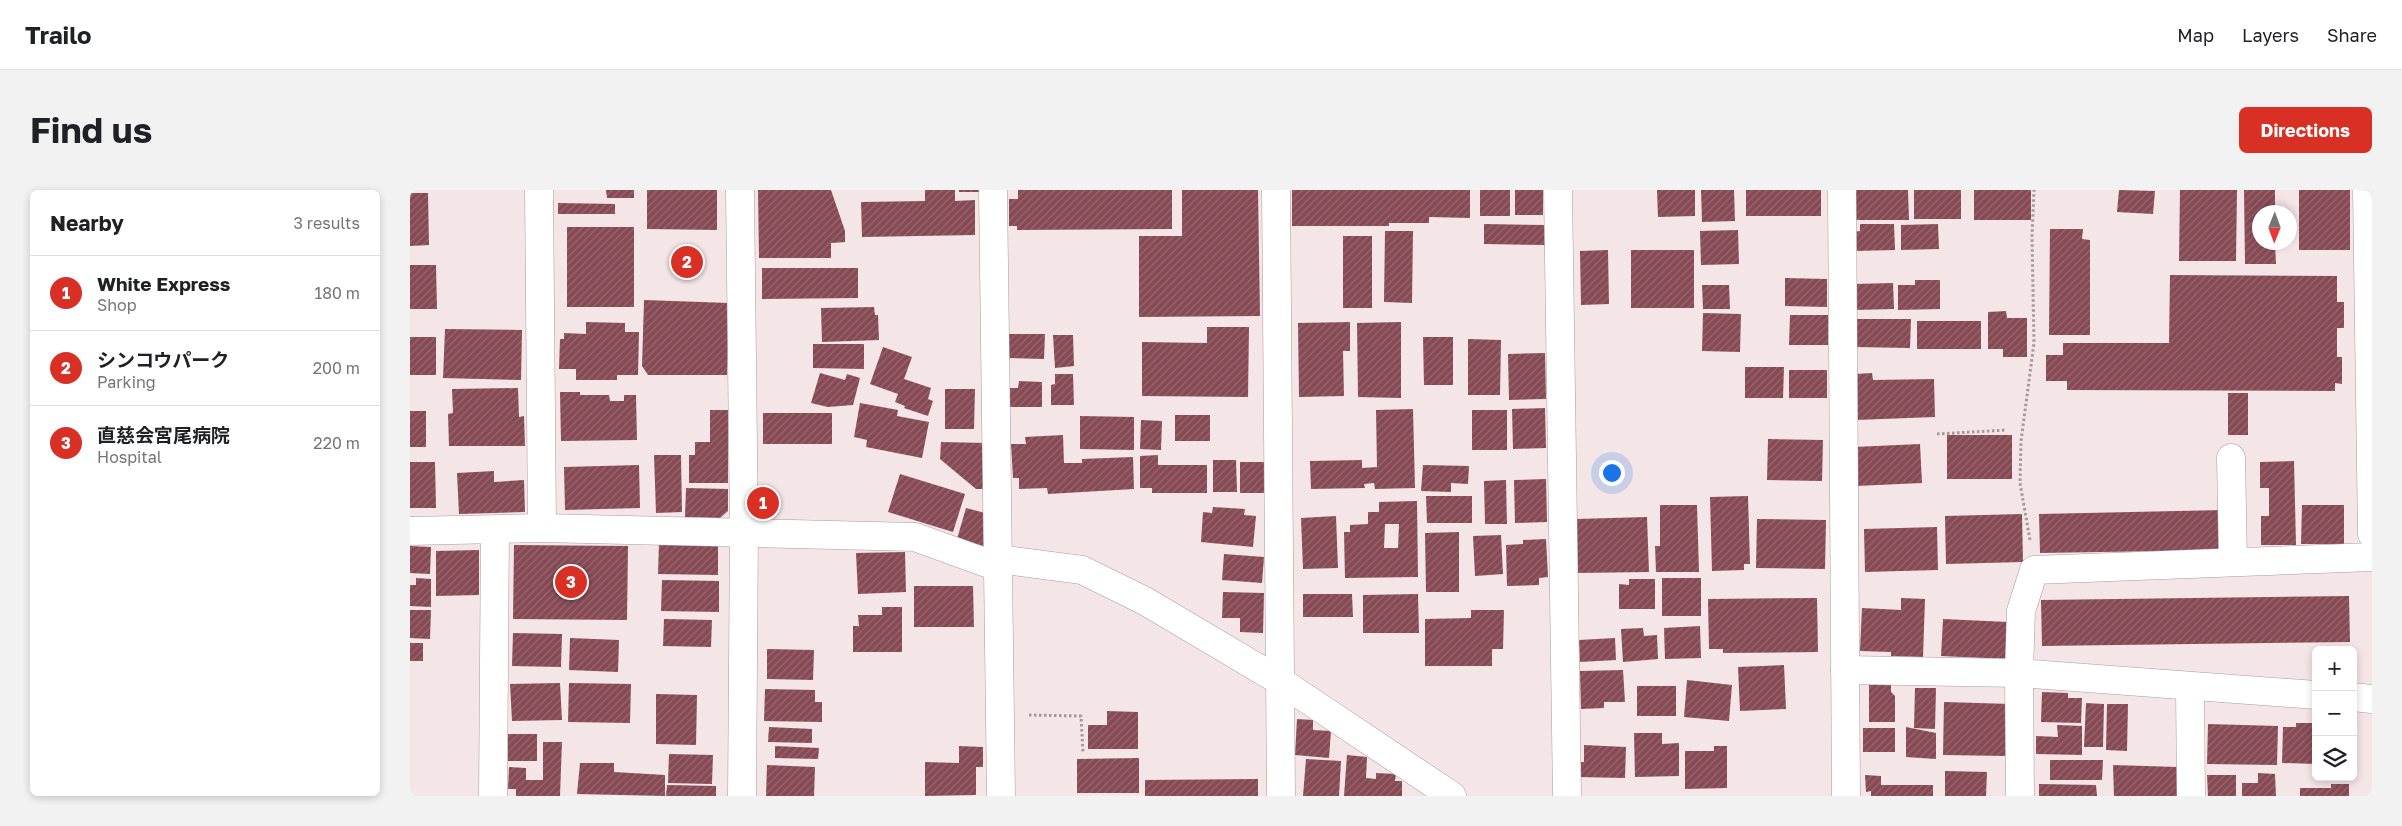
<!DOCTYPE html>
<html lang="en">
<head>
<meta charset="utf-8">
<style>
  body { margin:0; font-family:"Golos Text","Noto Sans JP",sans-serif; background:#f2f2f2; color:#202124 }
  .controls { position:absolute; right:15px; bottom:15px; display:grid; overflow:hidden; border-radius:8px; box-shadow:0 2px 8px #0003 }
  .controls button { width:45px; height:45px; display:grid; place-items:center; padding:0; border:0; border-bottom:1px solid #e0e0e0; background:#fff; color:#202124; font:25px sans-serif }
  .compass { position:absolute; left:1842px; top:15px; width:45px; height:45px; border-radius:50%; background:#fff; box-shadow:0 2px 8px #0003; rotate:181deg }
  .you { position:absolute; left:1201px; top:282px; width:18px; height:18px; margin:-12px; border:4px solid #fff; border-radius:50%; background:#1a73e8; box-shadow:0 0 0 8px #1a73e833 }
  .badge { display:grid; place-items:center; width:32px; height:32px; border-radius:50%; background:#d93025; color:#fff; font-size:16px; font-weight:700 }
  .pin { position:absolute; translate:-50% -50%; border:2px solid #fff; box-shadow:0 1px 5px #0006 }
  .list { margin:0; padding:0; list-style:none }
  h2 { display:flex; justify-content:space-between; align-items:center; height:65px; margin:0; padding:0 20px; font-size:21px }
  h2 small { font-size:16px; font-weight:400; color:#757577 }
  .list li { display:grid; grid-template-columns:32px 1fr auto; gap:15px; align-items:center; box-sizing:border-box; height:75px; padding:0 20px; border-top:1px solid #e0e0e0 }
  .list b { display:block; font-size:19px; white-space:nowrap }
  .list p { margin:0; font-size:16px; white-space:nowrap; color:#757577 }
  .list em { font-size:16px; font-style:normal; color:#757577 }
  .icon { flex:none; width:28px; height:28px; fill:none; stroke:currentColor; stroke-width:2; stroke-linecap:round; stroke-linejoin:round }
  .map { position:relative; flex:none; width:1962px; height:606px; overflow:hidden; border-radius:8px }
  header { display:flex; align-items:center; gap:30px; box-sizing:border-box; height:70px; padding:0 25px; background:#fff; border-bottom:1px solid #e0e0e0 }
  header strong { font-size:24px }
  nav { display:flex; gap:28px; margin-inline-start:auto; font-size:18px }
  .intro { display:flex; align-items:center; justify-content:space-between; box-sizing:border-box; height:120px; padding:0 30px }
  h1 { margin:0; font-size:35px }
  .button { padding:12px 22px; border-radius:8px; background:#d93025; color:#fff; font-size:18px; font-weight:700 }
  main { display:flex; gap:30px; padding:0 30px }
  aside { flex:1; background:#fff; border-radius:8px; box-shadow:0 2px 8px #0003 }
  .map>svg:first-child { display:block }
  .building { fill:url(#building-hatch); fill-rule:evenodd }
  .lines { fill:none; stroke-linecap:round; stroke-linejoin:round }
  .minor-casing { stroke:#a99b9d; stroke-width:29 }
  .path { stroke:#a4999a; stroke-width:3; stroke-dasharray:2.5 2.5; stroke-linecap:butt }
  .minor { stroke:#fff; stroke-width:28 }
</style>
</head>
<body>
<header>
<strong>Trailo</strong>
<nav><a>Map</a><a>Layers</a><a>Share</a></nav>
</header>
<div class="intro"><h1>Find us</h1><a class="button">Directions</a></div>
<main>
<aside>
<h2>Nearby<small>3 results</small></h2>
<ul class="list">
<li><span class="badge">1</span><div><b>White Express</b><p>Shop</p></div><em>180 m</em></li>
<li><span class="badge">2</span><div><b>シンコウパーク</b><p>Parking</p></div><em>200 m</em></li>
<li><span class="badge">3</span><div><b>直慈会宮尾病院</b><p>Hospital</p></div><em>220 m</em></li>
</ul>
</aside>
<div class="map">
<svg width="1962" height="606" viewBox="0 0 1962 606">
  <defs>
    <pattern id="building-hatch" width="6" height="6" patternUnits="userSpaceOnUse" patternTransform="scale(1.25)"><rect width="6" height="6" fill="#874a55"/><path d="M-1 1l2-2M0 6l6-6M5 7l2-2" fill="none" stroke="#966870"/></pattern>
  </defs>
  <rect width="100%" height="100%" fill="#f4e5e7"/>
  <!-- building -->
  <g class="building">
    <polygon points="196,0 224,0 224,8 197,8"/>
    <polygon points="237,0 307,0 307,40 237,39"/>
    <polygon points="348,0 421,0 435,41 435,52 421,53 421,68 349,68"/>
    <polygon points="515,0 545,0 545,11 565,10 565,45 452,47 451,12 515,11"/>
    <rect x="549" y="0" width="21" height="2"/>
    <polygon points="608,0 762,0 762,39 607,40 607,36 599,36 599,9 608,9"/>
    <polygon points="772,0 848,0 850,126 729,127 729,46 772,46"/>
    <polygon points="882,0 1060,0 1060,28 1019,27 1019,33 979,33 979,36 882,36"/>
    <rect x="1070" y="0" width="30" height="26"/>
    <rect x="1105" y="0" width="28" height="25"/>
    <polygon points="1247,0 1285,0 1285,26 1248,27"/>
    <polygon points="1291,0 1324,0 1325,31 1292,32"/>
    <rect x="1336" y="0" width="75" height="26"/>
    <polygon points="1444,0 1498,0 1499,30 1444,30"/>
    <rect x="1504" y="0" width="47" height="29"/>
    <rect x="1564" y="0" width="57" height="30"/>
    <polygon points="1709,0 1745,1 1743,24 1707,22"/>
    <polygon points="1770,0 1827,0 1826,71 1769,71"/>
    <polygon points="1834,0 1865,0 1865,22 1850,22 1850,52 1865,52 1866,74 1835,74"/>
    <rect x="1889" y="0" width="51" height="60"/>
    <polygon points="0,3 18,3 19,55 0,56"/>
    <polygon points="148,13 205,14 205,24 148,24"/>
    <polygon points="1074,34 1135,35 1135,55 1074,54"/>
    <polygon points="1450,34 1484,34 1485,60 1444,61 1443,42 1450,41"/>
    <polygon points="1528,34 1529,59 1491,60 1491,35"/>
    <rect x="157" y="37" width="67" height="80"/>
    <polygon points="1640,39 1673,39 1672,49 1680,50 1680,145 1639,145"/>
    <polygon points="1328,40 1329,74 1291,75 1290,41"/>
    <polygon points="975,41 1003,41 1002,113 974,112"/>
    <rect x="933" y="46" width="29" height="72"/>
    <polygon points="1198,60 1199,114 1171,115 1170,61"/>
    <rect x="1221" y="60" width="63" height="58"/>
    <polygon points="0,75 26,75 27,119 0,119"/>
    <polygon points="352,78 448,78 448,108 352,109"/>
    <polygon points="1760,85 1927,86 1927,112 1934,112 1934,138 1927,138 1927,167 1932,167 1932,194 1925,193 1925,201 1657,200 1657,191 1636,191 1636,165 1653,165 1653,153 1759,153"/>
    <polygon points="1375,88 1417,89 1417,117 1375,116"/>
    <polygon points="1505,90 1530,90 1530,119 1488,120 1488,95 1505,95"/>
    <polygon points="1483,93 1484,119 1445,120 1444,94"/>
    <polygon points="1292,95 1319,95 1320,119 1293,119"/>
    <polygon points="234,110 319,113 317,185 238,185 232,176"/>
    <polygon points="464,117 465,125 468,125 469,150 412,152 411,118"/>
    <polygon points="1596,121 1597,128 1617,128 1617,167 1593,167 1593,159 1578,159 1578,122"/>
    <polygon points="1293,123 1331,124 1330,162 1292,161"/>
    <polygon points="1380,125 1418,125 1418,155 1379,155"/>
    <polygon points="1445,129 1501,129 1500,158 1444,157"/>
    <rect x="1507" y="131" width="64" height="28"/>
    <polygon points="176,132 215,133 215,142 229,142 228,185 207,185 207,190 166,190 166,179 149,179 150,149 154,149 154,143 176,144"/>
    <polygon points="940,132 940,161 933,161 934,206 889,207 888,133"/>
    <polygon points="991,132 991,208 948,207 947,133"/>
    <polygon points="797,137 839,137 838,207 732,206 732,152 797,153"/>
    <polygon points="35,139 112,140 111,190 33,188"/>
    <polygon points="597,144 635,144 634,169 597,168"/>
    <polygon points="643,145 663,145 664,176 645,178"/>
    <rect x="0" y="147" width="26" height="38"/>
    <polygon points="1013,147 1043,147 1043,195 1014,195"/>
    <polygon points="1058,149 1091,150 1090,205 1058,205"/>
    <polygon points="403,154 454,154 454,179 403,178"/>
    <polygon points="473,157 502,167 494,189 521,198 518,209 523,211 518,226 494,218 495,216 485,212 488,204 460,194"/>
    <polygon points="1135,163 1136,209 1099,210 1098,164"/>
    <polygon points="1335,177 1374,177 1373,208 1335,208"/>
    <rect x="1379" y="180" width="38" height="28"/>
    <polygon points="410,183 435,190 437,184 450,188 443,215 418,217 401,213"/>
    <polygon points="1462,183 1463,190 1524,189 1525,227 1446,230 1445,184"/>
    <polygon points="645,184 663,184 664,215 641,215 641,195 645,194"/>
    <polygon points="609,191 632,192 632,217 600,217 600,198 608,198"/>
    <polygon points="108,198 109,227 114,226 115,256 39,256 38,224 43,223 42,199"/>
    <polygon points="535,199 565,199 564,239 535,239"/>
    <polygon points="150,202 170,202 170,205 199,205 200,211 214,211 214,205 226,205 227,250 151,251"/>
    <rect x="1818" y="203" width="20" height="42"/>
    <polygon points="450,213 488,220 487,226 519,232 512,268 456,257 457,250 444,247"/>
    <polygon points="1135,218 1136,258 1103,259 1102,219"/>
    <polygon points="1003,219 1005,298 965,299 964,293 954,294 955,298 901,299 900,271 952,270 952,278 967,277 966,220"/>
    <polygon points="300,220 318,220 318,293 279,293 279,265 285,265 285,252 300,252"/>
    <rect x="1062" y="220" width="35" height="40"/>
    <rect x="0" y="221" width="16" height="36"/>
    <rect x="353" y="223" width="69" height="31"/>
    <rect x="765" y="225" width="35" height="26"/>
    <polygon points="670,226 724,227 724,260 670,259"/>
    <polygon points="731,230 752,231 751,260 730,259"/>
    <polygon points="653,245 654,273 672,273 672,269 723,267 724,299 638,304 637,298 609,299 609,288 603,288 601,254 616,254 615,247"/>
    <rect x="1537" y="245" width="65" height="44"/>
    <polygon points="1358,249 1413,250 1412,291 1357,290"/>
    <polygon points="531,252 577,253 576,299 566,299 530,269"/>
    <polygon points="1510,254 1512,293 1446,296 1444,257"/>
    <polygon points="244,265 271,265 272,322 246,323"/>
    <polygon points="748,265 748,275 797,275 797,303 742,303 742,298 730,298 730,266"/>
    <polygon points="803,270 826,270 827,302 803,302"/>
    <polygon points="1884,271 1886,355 1851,355 1851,326 1859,326 1859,298 1850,298 1850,272"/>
    <polygon points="0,272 25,272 26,318 0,318"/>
    <polygon points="830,272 856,272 857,303 830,303"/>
    <polygon points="229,275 230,318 155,320 154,277"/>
    <polygon points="1013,275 1059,276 1058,294 1041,293 1041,302 1011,301"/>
    <polygon points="84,281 84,292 114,290 115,322 49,324 47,283"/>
    <polygon points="490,284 555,304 543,342 478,322"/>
    <polygon points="1136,289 1137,332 1105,333 1104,290"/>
    <polygon points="1096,290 1097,334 1075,334 1074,291"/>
    <polygon points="276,298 318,299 318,321 310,328 275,327"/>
    <polygon points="1016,306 1062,306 1062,333 1017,333"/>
    <polygon points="1338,306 1340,374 1334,374 1334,380 1302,381 1300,307"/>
    <path d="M1007 311 1008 387 935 388 934 342H940V335L958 334V322H969V312ZM975 334H989L988 358H974Z"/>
    <polygon points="1250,315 1287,315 1289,382 1246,382 1245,356 1250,356"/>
    <polygon points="1892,315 1934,315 1934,354 1891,354"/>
    <polygon points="803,317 835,319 834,325 846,326 843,357 791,352 793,322 802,323"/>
    <polygon points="556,318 583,325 574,356 547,349"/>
    <polygon points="1814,320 1815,360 1630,363 1629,324"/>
    <polygon points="1612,324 1613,372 1536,374 1535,326"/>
    <polygon points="926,326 928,378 893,379 891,328"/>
    <polygon points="1237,327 1239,382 1166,383 1165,329"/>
    <polygon points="1347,329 1416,330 1415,379 1346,378"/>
    <polygon points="1527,337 1528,380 1455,382 1454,339"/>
    <polygon points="1049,342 1049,402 1016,402 1015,343"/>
    <polygon points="1091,345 1093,384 1065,386 1063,346"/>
    <polygon points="1136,349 1138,387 1129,388 1129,395 1097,396 1096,355 1113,354 1113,350"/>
    <polygon points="249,353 308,354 308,385 248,384"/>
    <polygon points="104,355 218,356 217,430 103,429"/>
    <polygon points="0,356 21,357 20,384 0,383"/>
    <polygon points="69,360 69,405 26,406 26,361"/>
    <polygon points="495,362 496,402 448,404 446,363"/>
    <polygon points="814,364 854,367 852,393 812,390"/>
    <polygon points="6,388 21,389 21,417 0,416 0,395 6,395"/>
    <rect x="1252" y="388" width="39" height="38"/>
    <polygon points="1219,389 1245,389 1245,419 1209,419 1209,394 1219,395"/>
    <polygon points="252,390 309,391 309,422 251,421"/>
    <polygon points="504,396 563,396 564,437 504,437"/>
    <polygon points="813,402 854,403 853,443 830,442 830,428 812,428"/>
    <polygon points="893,404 942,404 943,427 893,427"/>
    <polygon points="1008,404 1009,443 953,443 953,405"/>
    <polygon points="1939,406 1940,452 1632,456 1631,410"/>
    <polygon points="1407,408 1408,462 1313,463 1313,459 1299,459 1298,409"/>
    <polygon points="1491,408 1515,409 1513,467 1481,466 1481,462 1450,461 1452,418 1491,420"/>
    <polygon points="472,417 492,417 492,462 443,462 443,436 449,436 448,425 472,425"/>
    <polygon points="0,420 21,420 20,449 0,448"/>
    <polygon points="1061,420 1094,420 1093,459 1082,459 1082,476 1015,476 1015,429 1061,428"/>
    <polygon points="254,429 302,430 301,457 253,456"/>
    <polygon points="1533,429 1598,432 1596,469 1531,466"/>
    <polygon points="1290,436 1291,468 1255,469 1254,438"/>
    <polygon points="1233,438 1234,446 1247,445 1248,469 1213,472 1211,439"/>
    <polygon points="103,443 152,444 151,477 102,476"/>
    <polygon points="160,448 209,450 208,482 159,480"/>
    <polygon points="1205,448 1206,470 1170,472 1169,450"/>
    <rect x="0" y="453" width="13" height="18"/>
    <polygon points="357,459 404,460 403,490 357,489"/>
    <polygon points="1374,475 1376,519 1330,521 1328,477"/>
    <polygon points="1213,480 1215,512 1194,512 1194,518 1171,519 1170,481"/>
    <polygon points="1277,490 1322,495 1319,531 1274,527"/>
    <polygon points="150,493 152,530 102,531 100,494"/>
    <polygon points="159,493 221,494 220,533 158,532"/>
    <polygon points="1481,494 1481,502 1485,506 1485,532 1459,532 1459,495"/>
    <rect x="1227" y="496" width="39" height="30"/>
    <polygon points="1505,498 1526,498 1525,539 1504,538"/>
    <polygon points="355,499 405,500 405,512 412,512 412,532 354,531"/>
    <polygon points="1632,502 1658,503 1658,508 1672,508 1671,533 1631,532"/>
    <polygon points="246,504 287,505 286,555 246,554"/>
    <polygon points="1534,512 1601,514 1597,566 1533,565"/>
    <polygon points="1676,513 1694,514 1693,557 1674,557"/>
    <polygon points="1697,514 1718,514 1717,561 1696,560"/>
    <polygon points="697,521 728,522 728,559 678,559 678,535 697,535"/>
    <polygon points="887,529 903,530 903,540 921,541 919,568 885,565"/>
    <polygon points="1886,533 1906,533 1906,574 1872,573 1873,537 1886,537"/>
    <polygon points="1798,534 1868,536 1867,575 1797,574"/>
    <polygon points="1647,535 1672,536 1672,565 1626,564 1626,546 1648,547"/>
    <polygon points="359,537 402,539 402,553 358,552"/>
    <polygon points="1496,537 1526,543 1526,569 1496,567"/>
    <rect x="1453" y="538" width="32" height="24"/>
    <polygon points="1943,538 1947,538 1946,575 1943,575"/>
    <polygon points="1224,543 1252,543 1252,554 1269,553 1269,586 1225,587"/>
    <rect x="98" y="544" width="29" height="27"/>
    <polygon points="133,552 152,552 150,606 106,606 106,599 98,599 99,577 116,578 116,590 133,590"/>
    <polygon points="1174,555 1216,557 1215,588 1167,587 1168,572 1174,572"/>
    <polygon points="365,556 409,558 408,569 365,568"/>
    <polygon points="549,556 573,557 573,577 566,577 566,605 515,606 515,572 549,573"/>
    <polygon points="1304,556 1317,556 1317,598 1275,599 1275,561 1304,561"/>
    <polygon points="259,564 303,565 302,594 258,593"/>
    <polygon points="937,565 957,567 956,588 966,589 966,583 986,584 985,591 992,591 992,606 934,606"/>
    <polygon points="729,568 729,603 667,603 667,569"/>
    <polygon points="896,569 931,571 929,606 893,606"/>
    <polygon points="1640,570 1693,570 1692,590 1640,590"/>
    <polygon points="170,573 204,573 204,582 255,585 255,606 167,604"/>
    <polygon points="357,575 405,577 404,606 356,606"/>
    <polygon points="1703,575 1768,577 1768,606 1704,606"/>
    <polygon points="1535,581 1577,582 1576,606 1535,606"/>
    <polygon points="1848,583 1865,584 1866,606 1832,606 1832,593 1848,593"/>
    <polygon points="1455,585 1471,586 1471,595 1523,595 1523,606 1461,606 1461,601 1456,602"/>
    <polygon points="1797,585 1826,585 1826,606 1798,606"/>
    <polygon points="848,589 848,606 735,606 735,590"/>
    <polygon points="1629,594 1686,595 1687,606 1629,606"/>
    <polygon points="1921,594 1939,594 1939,606 1890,606 1890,598 1921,598"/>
    <polygon points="257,595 306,596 306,606 256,606"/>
  </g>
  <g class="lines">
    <!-- minor casing -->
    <g class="minor-casing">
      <g id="minor">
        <polyline points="129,0 132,338"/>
        <polyline points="330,0 334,342 332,606"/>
        <polyline points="583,0 591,606"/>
        <polyline points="866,0 871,606"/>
        <polyline points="1148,0 1157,606"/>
        <polyline points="1432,0 1436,606"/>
        <polyline points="1957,0 1962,344"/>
        <polyline points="1821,268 1823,372"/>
        <polyline points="0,341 132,338 505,347 588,377"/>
        <polyline points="588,369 672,380 735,411 870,491 1042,606"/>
        <polyline points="1435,480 1609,483 1906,505"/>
        <polyline points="1780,497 1781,606"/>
        <polyline points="1943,507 1962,509"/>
        <polyline points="83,606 85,340"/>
        <polyline points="1610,606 1609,483 1611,421 1624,380 1962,367"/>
      </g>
    </g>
    <!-- path -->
    <g class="path">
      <polyline points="1527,244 1596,240"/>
      <polyline points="1620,350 1610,293 1611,251 1624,153 1622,46 1624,0"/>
      <polyline points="619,525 671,526 673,563"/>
    </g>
    <!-- minor -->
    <use href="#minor" class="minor"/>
  </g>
</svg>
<div class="controls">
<button>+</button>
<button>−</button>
<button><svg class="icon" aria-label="layers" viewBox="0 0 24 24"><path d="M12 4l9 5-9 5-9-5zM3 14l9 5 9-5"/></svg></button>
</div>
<svg class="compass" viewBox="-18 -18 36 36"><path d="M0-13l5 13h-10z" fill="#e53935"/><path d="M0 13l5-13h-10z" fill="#757577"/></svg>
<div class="you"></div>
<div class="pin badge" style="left:353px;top:313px">1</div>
<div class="pin badge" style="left:277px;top:72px">2</div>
<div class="pin badge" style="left:161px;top:392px">3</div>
</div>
</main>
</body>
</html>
